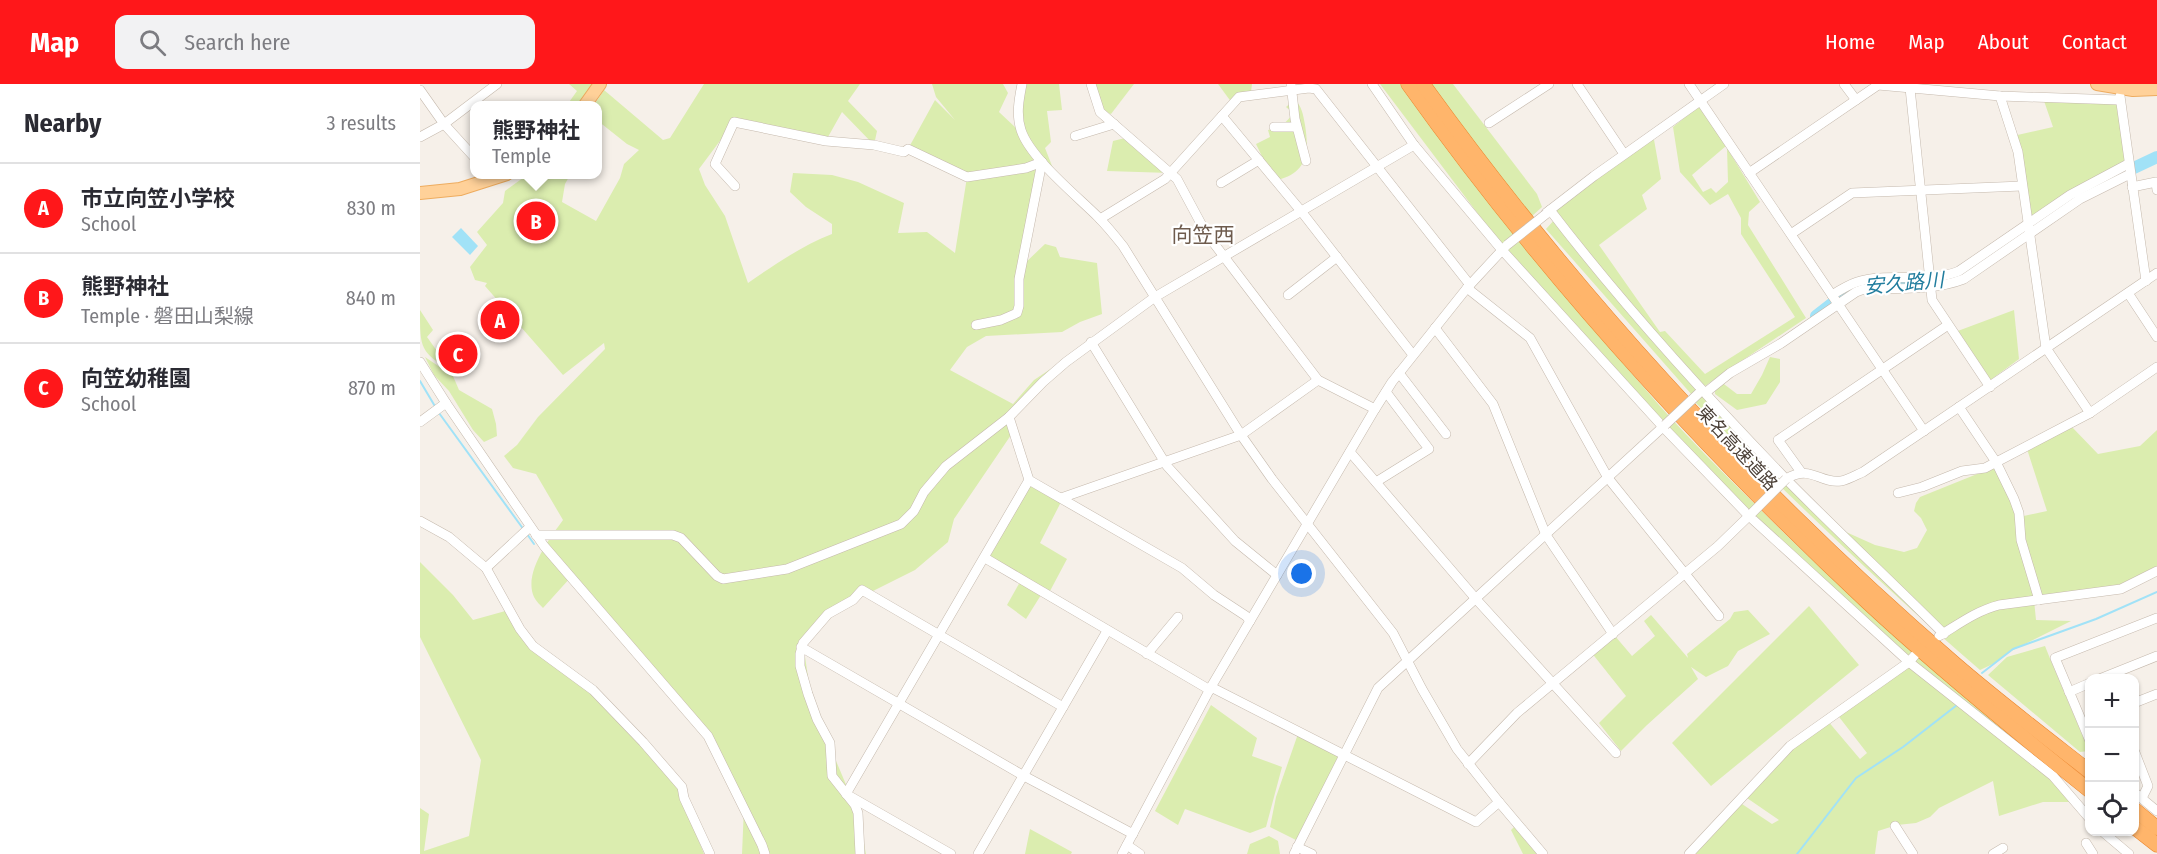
<!DOCTYPE html>
<html lang="en">
<head>
<meta charset="utf-8">
<style>
  body { margin:0; font-family:"Fira Sans Condensed","Noto Sans JP",sans-serif; background:#f2f2f3; color:#2b2b33 }
  .controls { position:absolute; right:18px; bottom:18px; display:grid; overflow:hidden; border-radius:12px; box-shadow:0 2px 4px #0004 }
  .controls button { width:54px; height:54px; display:grid; place-items:center; padding:0; border:0; border-bottom:2px solid #e1e1e2; background:#fff; color:#2b2b33; font:30px sans-serif }
  .you { position:absolute; left:882px; top:490px; width:21px; height:21px; margin:-15px; border:4px solid #fff; border-radius:50%; background:#1a73e8; box-shadow:0 0 0 9px #1a73e833 }
  .badge { display:grid; place-items:center; width:39px; height:39px; border-radius:50%; background:#ff171a; color:#fff; font-size:20px; font-weight:700 }
  .pin { position:absolute; translate:-50% -50%; border:3px solid #fff; box-shadow:0 2px 6px #0006 }
  .popup { position:absolute; left:50px; top:17px; width:132px; height:78px; box-sizing:border-box; display:grid; place-content:center; border-radius:12px; background:#fff; filter:drop-shadow(0 2px 4px #0005); font-size:20px; white-space:nowrap; color:#7c7c81 }
  .popup b { font-size:22px; color:#2b2b33 }
  .popup::after { content:''; position:absolute; left:50%; top:100%; margin-left:-12px; border:12px solid transparent; border-top-color:#fff }
  .list { margin:0; padding:0; list-style:none }
  h2 { display:flex; justify-content:space-between; align-items:center; height:78px; margin:0; padding:0 24px; font-size:26px }
  h2 small { font-size:20px; font-weight:400; color:#7c7c81 }
  .list li { display:grid; grid-template-columns:39px 1fr auto; gap:18px; align-items:center; box-sizing:border-box; height:90px; padding:0 24px; border-top:2px solid #e1e1e2 }
  .list b { display:block; font-size:22px; white-space:nowrap }
  .list p { margin:0; font-size:20px; white-space:nowrap; color:#7c7c81 }
  .list em { font-size:20px; font-style:normal; color:#7c7c81 }
  .icon { flex:none; width:33px; height:33px; fill:none; stroke:currentColor; stroke-width:2; stroke-linecap:round; stroke-linejoin:round }
  .map { position:relative; flex:none; width:1737px; height:770px; overflow:hidden }
  header { display:flex; align-items:center; gap:36px; box-sizing:border-box; height:84px; padding:0 30px; background:#ff171a; color:#fff }
  header strong { font-size:28px }
  nav { display:flex; gap:33px; margin-inline-start:auto; font-size:21px }
  .search { width:420px; height:54px; background:#f2f2f3; display:flex; align-items:center; gap:15px; box-sizing:border-box; padding:0 21px; border-radius:12px; color:#7c7c81; font-size:22px }
  main { display:flex }
  aside { flex:1; background:#fff }
  .map>svg:first-child { display:block }
  .green { fill:#dbedaf }
  .water { fill:#a1e2f7 }
  .lines { fill:none; stroke-linecap:round; stroke-linejoin:round }
  .stream { stroke:#a1e2f7; stroke-width:2 }
  .river { stroke:#a1e2f7; stroke-width:12 }
  .minor-casing { stroke:#c5b9ad; stroke-width:10 }
  .major-casing { stroke:#eeac5f; stroke-width:14 }
  .highway-casing { stroke:#eb862e; stroke-width:15 }
  .minor { stroke:#fff; stroke-width:9 }
  .major { stroke:#ffd199; stroke-width:12 }
  .highway { stroke:#ffb56b; stroke-width:14 }
  .minor-bridge-casing { stroke:#c5b9ad; stroke-width:10; stroke-linecap:butt }
  .minor-bridge { stroke:#fff; stroke-width:9 }
  .labels { text-anchor:middle; stroke-width:4.5; stroke-linejoin:round; paint-order:stroke }
  .street-label { font-size:18px; fill:#4a3f36; stroke:#fff }
  .water-label { font-size:20px; font-style:italic; fill:#217d9e; stroke:#fff }
  .quarter-label { font-size:21px; fill:#6e5b4d; stroke:#fff }
</style>
</head>
<body>
<header>
<strong>Map</strong>
<div class="search"><svg class="icon" aria-label="search" viewBox="0 0 24 24"><circle cx="10" cy="10" r="6"/><path d="M15 15l6 6"/></svg>Search here</div>
<nav><a>Home</a><a>Map</a><a>About</a><a>Contact</a></nav>
</header>
<main>
<aside>
<h2>Nearby<small>3 results</small></h2>
<ul class="list">
<li><span class="badge">A</span><div><b>市立向笠小学校</b><p>School</p></div><em>830 m</em></li>
<li><span class="badge">B</span><div><b>熊野神社</b><p>Temple · 磐田山梨線</p></div><em>840 m</em></li>
<li><span class="badge">C</span><div><b>向笠幼稚園</b><p>School</p></div><em>870 m</em></li>
</ul>
</aside>
<div class="map">
<svg width="1737" height="770" viewBox="0 0 1737 770">
  <rect width="100%" height="100%" fill="#f6f0e9"/>
  <!-- green -->
  <g class="green">
    <polygon points="149,0 174,0 157,21 147,21 157,7"/>
    <path d="M284 0H440L428 17 457 47 454 61 422 28 408 53 370 49 314 38 279 85 285 101 305 132 328 199C354 181 383 161 412 150V140L386 123 370 108 373 89 412 91 438 98 484 119 478 149 507 148 535 169 547 93 488 65 515 16 535 36 516 13 512 0H583L588 9 579 28 596 44 607 58 601 45 602 0H639L642 26 627 27 631 58 625 64 634 87 623 78 603 181 625 160 636 163 640 173 677 179 682 230 660 238 642 248 566 252 547 263 530 286 593 320 614 296 632 284 630 292 591 331V351L534 435 528 458 495 486 419 524 383 559 392 620 438 729 446 770H322L324 723 288 654 151 493 123 524C120 521 116 517 114 513 103 489 130 454 143 436L116 390 93 384 84 372 97 361 118 333 185 265 184 259 143 291 65 202 67 199 55 196 50 183 67 161 57 148 83 119 85 107 107 91H150L145 100 142 118 176 137 200 94 204 80 219 66 207 60 178 37V21H174L184 6 243 56 250 54Z"/>
    <polygon points="670,0 714,0 691,30 679,25"/>
    <polygon points="798,0 832,0 831,8 812,19"/>
    <path d="M960 0H983C1066 109 1148 218 1239 321 1278 365 1321 406 1363 448 1408 491 1454 535 1502 575 1553 619 1613 663 1652 718H1623L1579 732 1573 697 1519 724 1510 733 1496 739 1477 741 1458 747 1455 770H1269L1319 718 1352 740 1359 736 1324 712 1370 662 1407 636 1440 675 1447 669 1416 629 1489 578 1395 492 1251 347 1080 159Z"/>
    <polygon points="1007,0 1033,0 1117,110 1122,123 1110,134"/>
    <polygon points="1623,14 1699,19 1708,80 1610,138 1593,52 1633,43"/>
    <path d="M874 16C882 21 883 31 885 41 889 66 888 87 861 95L850 89 836 60 850 53 848 46C860 43 866 40 873 29L866 23Z"/>
    <polygon points="1279,22 1306,62 1272,91 1283,108 1291,104 1296,109 1308,98 1307,64 1340,118 1329,128 1328,141 1386,234 1296,294 1317,310 1331,310 1342,291 1350,273 1360,275 1360,298 1346,320 1317,326 1295,310 1295,295 1272,311 1126,145 1136,134 1133,124 1233,50 1241,95 1222,111 1227,125 1179,161 1240,248 1245,247 1285,290 1375,233 1321,150 1321,134 1308,110 1290,121 1260,88 1253,43"/>
    <polygon points="709,53 750,89 687,87 693,57"/>
    <path d="M0 226 13 246 7 253 32 288C0 267 0 265 0 226Z"/>
    <polygon points="1594,226 1599,275 1569,297 1535,248"/>
    <polygon points="5,273 33,292 39,306 72,325 76,340 77,352 64,358 53,346 29,307 14,291"/>
    <path d="M1283 310 1426 448 1455 461 1484 468 1497 464 1507 446 1501 434 1494 427 1496 419 1500 413 1577 382 1599 433 1627 427 1607 365 1651 342 1678 370 1720 362 1737 346V487L1685 507 1614 516 1616 536 1651 537 1591 567 1575 579 1560 586C1461 501 1367 410 1275 318Z"/>
    <polygon points="611,400 641,418 620,459 647,475 630,507 570,472"/>
    <polygon points="0,478 33,511 53,536 89,526 108,555 185,619 253,693 284,770 0,770 0,724 9,730 4,767 49,752 61,676 0,553"/>
    <polygon points="600,498 621,511 606,535 587,521"/>
    <polygon points="1389,522 1439,581 1291,702 1252,659"/>
    <polygon points="1328,526 1350,550 1318,567 1308,582 1286,593 1271,583 1278,595 1227,641 1201,667 1179,639 1206,612 1171,568 1195,552 1212,572 1235,552 1224,537 1231,531 1268,574 1267,570 1310,535 1314,528"/>
    <polygon points="1625,562 1631,577 1669,667 1660,668 1568,591 1587,573"/>
    <polygon points="791,621 837,654 832,672 862,683 846,743 830,749 765,725 758,741 735,727"/>
    <polygon points="879,647 918,673 876,756 850,743 856,713"/>
    <polygon points="1094,743 1117,770 1103,770 1091,746"/>
    <polygon points="610,745 652,768 651,770 605,770"/>
    <polygon points="849,752 858,757 860,770 827,770 830,760"/>
  </g>
  <!-- water -->
  <polygon class="water" points="41,144 58,162 50,171 32,153"/>
  <g class="lines">
    <!-- stream -->
    <g class="stream">
      <polyline points="0,297 16,324"/>
      <polyline points="19,329 104,446"/>
      <polyline points="107,450 114,460"/>
      <polyline points="1562,589 1593,565 1676,535 1737,508"/>
      <polyline points="1377,770 1436,694 1483,663 1537,621"/>
    </g>
    <!-- river -->
    <g class="river">
      <polyline points="1701,90 1737,73"/>
      <polyline points="1396,232 1432,204 1444,201 1533,195 1594,155"/>
    </g>
    <!-- minor casing -->
    <g class="minor-casing">
      <g id="minor">
        <path d="M602 0C599 15 596 31 601 46 610 74 657 112 678 133 687 142 695 152 703 162L821 351 852 395 973 549 1002 605 1037 665 1079 718 1123 770"/>
        <polyline points="671,0 680,28 757,95 786,149 898,296 955,325"/>
        <polyline points="871,0 875,35 886,77"/>
        <polyline points="952,0 994,61 1082,166 1243,343 1329,432 1489,578 1633,692 1670,735"/>
        <polyline points="1157,0 1204,70"/>
        <polyline points="1269,0 1504,347"/>
        <polyline points="1424,0 1436,16"/>
        <polyline points="1492,0 1490,4 1512,216 1570,303"/>
        <polyline points="0,6 24,40 54,73"/>
        <polyline points="1580,12 1598,68 1626,264 1670,329"/>
        <polyline points="1700,12 1726,197"/>
        <polyline points="802,32 881,127 993,271"/>
        <polyline points="1069,39 1129,0"/>
        <polyline points="854,43 876,43"/>
        <polyline points="655,52 694,40"/>
        <polyline points="0,53 24,40 77,0"/>
        <polyline points="1329,89 1458,1 1580,12 1699,16"/>
        <polyline points="801,99 839,76"/>
        <polyline points="315,102 295,80 314,38 406,57 454,61 484,68 488,65 547,93 606,84 622,78"/>
        <polyline points="1712,103 1736,98 1737,106"/>
        <path d="M1130 126C1202 220 1282 308 1364 393 1416 446 1471 497 1524 550"/>
        <polyline points="1126,129 1174,92 1304,0"/>
        <polyline points="680,135 745,95 819,13 889,4 896,5 1050,201"/>
        <polyline points="1371,150 1432,109 1602,102"/>
        <polyline points="1047,204 1110,254 1188,394 1299,532"/>
        <polyline points="1708,209 1737,253"/>
        <polyline points="868,211 917,173"/>
        <path d="M1412 211C1420 206 1428 201 1437 198 1468 188 1508 200 1539 187L1650 111 1708 80"/>
        <polyline points="556,241 581,236 597,229 599,222 599,195 622,78"/>
        <polyline points="1015,244 1073,320 1126,451 1193,550"/>
        <polyline points="671,258 747,382 815,457 857,491"/>
        <polyline points="0,278 26,319 124,462 288,652 342,761 345,770"/>
        <polyline points="979,289 1026,350"/>
        <path d="M1285 309 1310 289 1360 260 1436 208 1444 205C1476 204 1513 207 1544 195L1660 115 1710 90"/>
        <polyline points="1539,323 1576,378 1594,415 1599,429 1601,456 1619,516"/>
        <polyline points="0,338 26,319"/>
        <polyline points="930,368 1056,515 1196,669"/>
        <polyline points="1381,388 1358,356 1528,241"/>
        <path d="M1366 395C1392 380 1399 400 1421 397 1428 396 1436 391 1443 388L1737 189"/>
        <polyline points="609,396 762,484 794,511 826,532 830,537"/>
        <polyline points="956,398 1009,365 966,308"/>
        <polyline points="1478,409 1502,403 1542,387 1565,384 1670,329 1737,283"/>
        <polyline points="641,414 821,351 898,296"/>
        <polyline points="0,437 29,453 66,484 100,545 113,562 173,606 223,658 262,703 264,714 290,770"/>
        <polyline points="116,451 253,451 261,454 297,492 303,495 367,485 481,440 494,427 504,408 526,382 589,333 623,298 646,278 735,213 994,61"/>
        <polyline points="565,474 790,606"/>
        <polyline points="66,484 110,443"/>
        <path d="M1519 552C1539 540 1556 527 1579 521L1701 505 1737 487"/>
        <polyline points="381,563 604,692 713,750"/>
        <polyline points="727,570 758,533"/>
        <polyline points="1682,594 1737,572"/>
        <polyline points="791,603 1056,738 1079,718"/>
        <polyline points="1649,608 1670,599"/>
        <polyline points="1714,619 1737,610"/>
        <polyline points="1670,657 1635,574 1737,534"/>
        <polyline points="1714,666 1728,702 1722,714"/>
        <polyline points="1048,680 1097,629 1298,462 1331,430"/>
        <polyline points="1714,708 1737,727"/>
        <polyline points="1475,742 1493,770"/>
        <polyline points="1683,748 1709,770"/>
        <polyline points="1666,759 1673,770"/>
        <polyline points="707,761 720,770"/>
        <polyline points="877,763 892,770"/>
        <polyline points="440,770 438,729 435,721 412,692 410,659 397,635 388,610 380,582 380,570 383,559 408,530 433,516 442,506 643,623"/>
        <polyline points="531,770 426,710 609,396 589,333"/>
        <polyline points="558,770 687,547"/>
        <polyline points="702,770 791,603 955,325 972,298 1047,204 1085,163"/>
        <polyline points="874,770 958,604 1245,341"/>
        <polyline points="1269,770 1370,662 1489,578 1495,571"/>
        <polyline points="1573,770 1583,764"/>
      </g>
    </g>
    <!-- major casing -->
    <g class="major-casing">
      <g id="major">
        <polyline points="1677,0 1713,6 1737,5"/>
        <polyline points="165,21 180,0"/>
        <polyline points="0,109 40,105 87,90"/>
      </g>
    </g>
    <!-- highway casing -->
    <g class="highway-casing">
      <g id="highway">
        <path d="M988 0C1122 188 1278 360 1447 518 1518 584 1594 646 1670 707"/>
        <path d="M1003 0C1156 212 1336 408 1534 579 1578 617 1624 652 1670 688"/>
        <polyline points="1714,725 1737,744"/>
        <polyline points="1714,743 1737,761"/>
      </g>
    </g>
    <!-- minor -->
    <use href="#minor" class="minor"/>
    <!-- major -->
    <use href="#major" class="major"/>
    <!-- highway -->
    <use href="#highway" class="highway"/>
    <!-- minor-bridge casing -->
    <g class="minor-bridge-casing">
      <g id="minor-bridge">
        <polyline points="1087,161 1126,130"/>
        <polyline points="1245,341 1279,309"/>
        <polyline points="1332,429 1366,395"/>
      </g>
    </g>
    <!-- minor-bridge -->
    <use href="#minor-bridge" class="minor-bridge"/>
  </g>
  <g class="labels">
    <!-- street labels -->
    <g class="street-label">
      <text transform="translate(1317 364) rotate(47)" y="6">東名高速道路</text>
    </g>
    <!-- water labels -->
    <g class="water-label">
      <text transform="translate(1484 199) rotate(-5)" y="7">安久路川</text>
    </g>
    <!-- quarter labels -->
    <g class="quarter-label">
      <text x="783" y="158">向笠西</text>
    </g>
  </g>
</svg>
<div class="controls">
<button>+</button>
<button>−</button>
<button><svg class="icon" aria-label="locate" viewBox="0 0 24 24"><circle cx="12" cy="12" r="6"/><path d="M12 2v4M12 18v4M2 12h4M18 12h4"/></svg></button>
</div>
<div class="you"></div>
<div class="pin badge" style="left:80px;top:236px">A</div>
<div class="pin badge" style="left:116px;top:137px">B</div>
<div class="popup"><b>熊野神社</b>Temple</div>
<div class="pin badge" style="left:38px;top:270px">C</div>
</div>
</main>
</body>
</html>
